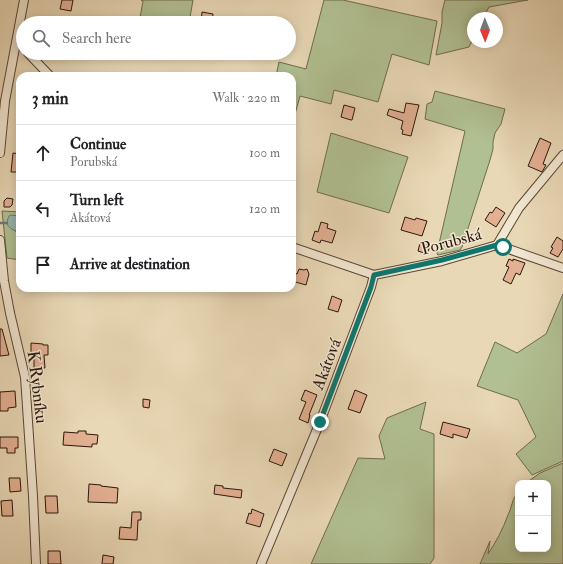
<!DOCTYPE html>
<html lang="en">
<head>
<meta charset="utf-8">
<style>
  body { margin:0; font-family:"IM FELL Double Pica",serif; background:#f2f2f2; color:#202124 }
  .controls { position:absolute; right:12px; bottom:12px; display:grid; overflow:hidden; border-radius:8px; box-shadow:0 2px 10px #0003 }
  .controls button { width:36px; height:36px; display:grid; place-items:center; padding:0; border:0; border-bottom:1px solid #e0e0e0; background:#fff; color:#202124; font:20px sans-serif }
  .compass { position:absolute; left:467px; top:12px; width:36px; height:36px; border-radius:50%; background:#fff; box-shadow:0 2px 10px #0003; rotate:179deg }
  .stop { position:absolute; width:12px; height:12px; margin:-9px; border:3px solid #0f766e; border-radius:50%; background:#fff }
  .stop.end { background:#0f766e; border-color:#fff; box-shadow:0 1px 4px #0008 }
  .list { margin:0; padding:0; list-style:none }
  h2 { display:flex; justify-content:space-between; align-items:center; height:52px; margin:0; padding:0 16px; font-size:17px }
  h2 small { font-size:13px; font-weight:400; color:#757577 }
  .list li { display:grid; grid-template-columns:26px 1fr auto; gap:12px; align-items:center; box-sizing:border-box; height:56px; padding:0 16px; border-top:1px solid #e0e0e0 }
  .list b { display:block; font-size:15px; white-space:nowrap }
  .list p { margin:0; font-size:13px; white-space:nowrap; color:#757577 }
  .list em { font-size:13px; font-style:normal; color:#757577 }
  .icon { flex:none; width:22px; height:22px; fill:none; stroke:currentColor; stroke-width:2; stroke-linecap:round; stroke-linejoin:round }
  .map { position:relative; flex:none; width:563px; height:564px; overflow:hidden }
  .search { position:absolute; background:#fff; box-shadow:0 2px 10px #0003; left:16px; top:16px; width:280px; height:44px; display:flex; align-items:center; gap:10px; box-sizing:border-box; padding:0 14px; border-radius:22px; color:#757577; font-size:15px }
  .panel { position:absolute; background:#fff; box-shadow:0 2px 10px #0003; left:16px; top:72px; width:280px; height:220px; border-radius:12px }
  .map>svg:first-child { display:block }
  .green { fill:#b1c092; stroke:#6e6b50 }
  .water { fill:#97b9b1; stroke:#6c786f }
  .lines { fill:none; stroke-linecap:round; stroke-linejoin:round }
  .stream { stroke:#6c786f; stroke-width:2.5 }
  .building { fill:#e3b092; stroke:#2c160d }
  .minor-casing { stroke:#5b4637; stroke-width:10 }
  .minor { stroke:#f1e6d0; stroke-width:8 }
  .route { stroke:#0f766e; stroke-width:5 }
  .labels { text-anchor:middle; stroke-width:3; stroke-linejoin:round; paint-order:stroke }
  .street-label { font-size:17px; fill:#2c160d; stroke:#f1e6d0 }
</style>
</head>
<body>
<div class="map">
<svg width="563" height="564" viewBox="0 0 563 564">
  <rect width="100%" height="100%" fill="#e9d8b6"/>
  <filter id="stains"><feTurbulence type="fractalNoise" baseFrequency=".005" numOctaves="4"/><feColorMatrix values="0 0 0 0 .2 0 0 0 0 .09 0 0 0 0 .02 0 0 0 .5 -.17"/></filter>
  <radialGradient id="worn" r=".72"><stop offset=".6" stop-color="#630" stop-opacity="0"/><stop offset="1" stop-color="#630" stop-opacity=".3"/></radialGradient>
  <!-- green -->
  <g class="green">
    <polygon points="141,0 193,0 189,23 153,23 140,18 143,1"/>
    <polygon points="324,0 343,0 437,21 429,65 392,54 378,102 334,90 331,104 300,96 292,125 292,76 276,76 279,62 306,69"/>
    <polygon points="445,0 528,0 489,7 483,18 473,18 473,39 469,47 436,55 442,23 442,12"/>
    <polygon points="435,91 505,109 501,124 495,133 493,142 493,149 490,160 462,247 460,250 438,255 437,254 438,248 465,131 425,119 427,104 432,102"/>
    <polygon points="331,133 408,157 389,213 317,192"/>
    <polygon points="2,211 20,212 20,216 18,215 15,231 20,232 20,260 7,258"/>
    <polygon points="563,294 563,461 532,475 516,454 536,437 518,400 477,386 495,342 517,353 546,334"/>
    <polygon points="426,402 420,429 434,434 434,558 430,564 311,564 358,458 385,459 379,436 387,418"/>
    <path d="M563 463V564H480L490 541 488 554C496 542 503 529 508 515 512 507 512 499 518 492V549H548V483H526L540 473Z"/>
  </g>
  <!-- water -->
  <path class="water" d="M10 215 20 216V232C10 230 3 225 10 215Z"/>
  <g class="lines">
    <!-- stream -->
    <polyline class="stream" points="0,223 7,223"/>
  </g>
  <!-- building -->
  <g class="building">
    <polygon points="62,0 73,0 71,11 60,9"/>
    <polygon points="202,12 213,14 212,23 201,23"/>
    <polygon points="406,103 419,105 411,136 402,134 403,130 401,129 403,121 387,115 389,109 404,113"/>
    <polygon points="344,105 355,108 352,120 351,120 341,117"/>
    <polygon points="540,138 551,143 543,164 546,165 542,172 528,166"/>
    <polygon points="13,153 20,154 20,172 11,172"/>
    <polygon points="7,198 13,199 12,205 10,207 4,207 4,201"/>
    <polygon points="496,207 505,213 496,227 485,220 490,212 492,213"/>
    <polygon points="405,217 415,220 416,218 427,221 422,236 401,230"/>
    <polygon points="321,222 328,224 327,228 336,231 332,243 321,240 320,243 312,240 315,231 318,232"/>
    <polygon points="557,237 563,241 563,249 558,257 550,253 553,248 551,247"/>
    <polygon points="420,243 430,246 427,254 418,251"/>
    <polygon points="509,259 513,261 513,259 525,263 520,275 516,273 511,284 503,280 509,267 506,266"/>
    <polygon points="299,269 304,270 307,269 309,274 306,285 292,281 292,272 297,274"/>
    <polygon points="332,296 342,300 338,312 328,309"/>
    <polygon points="0,329 2,329 9,355 0,356"/>
    <polygon points="31,343 43,344 43,345 48,345 48,355 44,355 45,368 34,368 34,354 31,354"/>
    <polygon points="305,390 317,395 309,415 310,415 308,423 299,419 306,402 301,400"/>
    <polygon points="355,390 367,395 360,413 348,409"/>
    <polygon points="15,391 16,407 8,408 8,411 0,411 0,392"/>
    <polygon points="143,399 150,400 149,408 143,407"/>
    <polygon points="443,422 470,429 467,438 453,434 453,438 440,434"/>
    <polygon points="78,431 86,431 86,434 98,435 97,444 92,444 92,447 63,445 64,432 78,433"/>
    <polygon points="0,437 18,437 18,448 15,448 15,453 7,453 7,448 0,448"/>
    <polygon points="274,449 287,454 282,466 269,461"/>
    <polygon points="9,478 20,478 21,491 10,492"/>
    <polygon points="89,484 101,485 101,486 118,488 117,503 88,502"/>
    <polygon points="215,485 223,486 223,488 242,490 241,498 214,494"/>
    <polygon points="45,496 57,496 58,513 46,513"/>
    <polygon points="12,500 13,516 2,516 1,501"/>
    <polygon points="252,509 264,514 260,527 246,523 249,513 251,514"/>
    <polygon points="132,512 141,512 141,520 138,520 137,540 119,539 120,527 131,528"/>
    <polygon points="48,551 60,551 61,564 48,564"/>
    <polygon points="103,555 114,557 113,564 102,564"/>
  </g>
  <g class="lines">
    <!-- minor casing -->
    <g class="minor-casing">
      <g id="minor">
        <polyline points="28,53 50,76"/>
        <polyline points="0,153 5,101 24,0"/>
        <polyline points="0,240 4,281 10,313 25,377 33,496 36,564"/>
        <polyline points="497,245 563,268"/>
        <polyline points="292,247 374,275"/>
        <polyline points="374,275 442,261 497,245 519,208 563,155"/>
        <polyline points="261,564 320,422 371,287 374,275"/>
      </g>
    </g>
    <!-- minor -->
    <use href="#minor" class="minor"/>
  </g>
  <g class="lines">
    <!-- route -->
    <polyline class="route" points="320,422 371,287 374,275 442,260 497,245 503,247"/>
  </g>
  <g class="labels">
    <!-- street labels -->
    <g class="street-label">
      <text transform="translate(451 241) rotate(-15)" y="6">Porubská</text>
      <text transform="translate(326 364) rotate(-69)" y="6">Akátová</text>
      <text transform="translate(38 387) rotate(83)" y="6">K Rybníku</text>
    </g>
  </g>
  <rect width="100%" height="100%" filter="url(#stains)"/>
  <rect width="100%" height="100%" fill="url(#worn)"/>
</svg>
<div class="controls">
<button>+</button>
<button>−</button>
</div>
<svg class="compass" viewBox="-18 -18 36 36"><path d="M0-13l5 13h-10z" fill="#e53935"/><path d="M0 13l5-13h-10z" fill="#757577"/></svg>
<div class="stop" style="left:503px;top:247px"></div>
<div class="stop end" style="left:320px;top:422px"></div>
<div class="search"><svg class="icon" aria-label="search" viewBox="0 0 24 24"><circle cx="10" cy="10" r="6"/><path d="M15 15l6 6"/></svg>Search here</div>
<section class="panel">
<h2>3 min<small>Walk · 220 m</small></h2>
<ul class="list">
<li><svg class="icon" aria-label="ahead" viewBox="0 0 24 24"><path d="M12 20V5M6 11l6-6 6 6"/></svg><div><b>Continue</b><p>Porubská</p></div><em>100 m</em></li>
<li><svg class="icon" aria-label="left" viewBox="0 0 24 24"><path d="M17 20v-9H6M10 6l-5 5 5 5"/></svg><div><b>Turn left</b><p>Akátová</p></div><em>120 m</em></li>
<li><svg class="icon" aria-label="arrive" viewBox="0 0 24 24"><path d="M6 21V4h12l-3 4 3 4H6"/></svg><div><b>Arrive at destination</b></div></li>
</ul>
</section>
</div>
</body>
</html>
